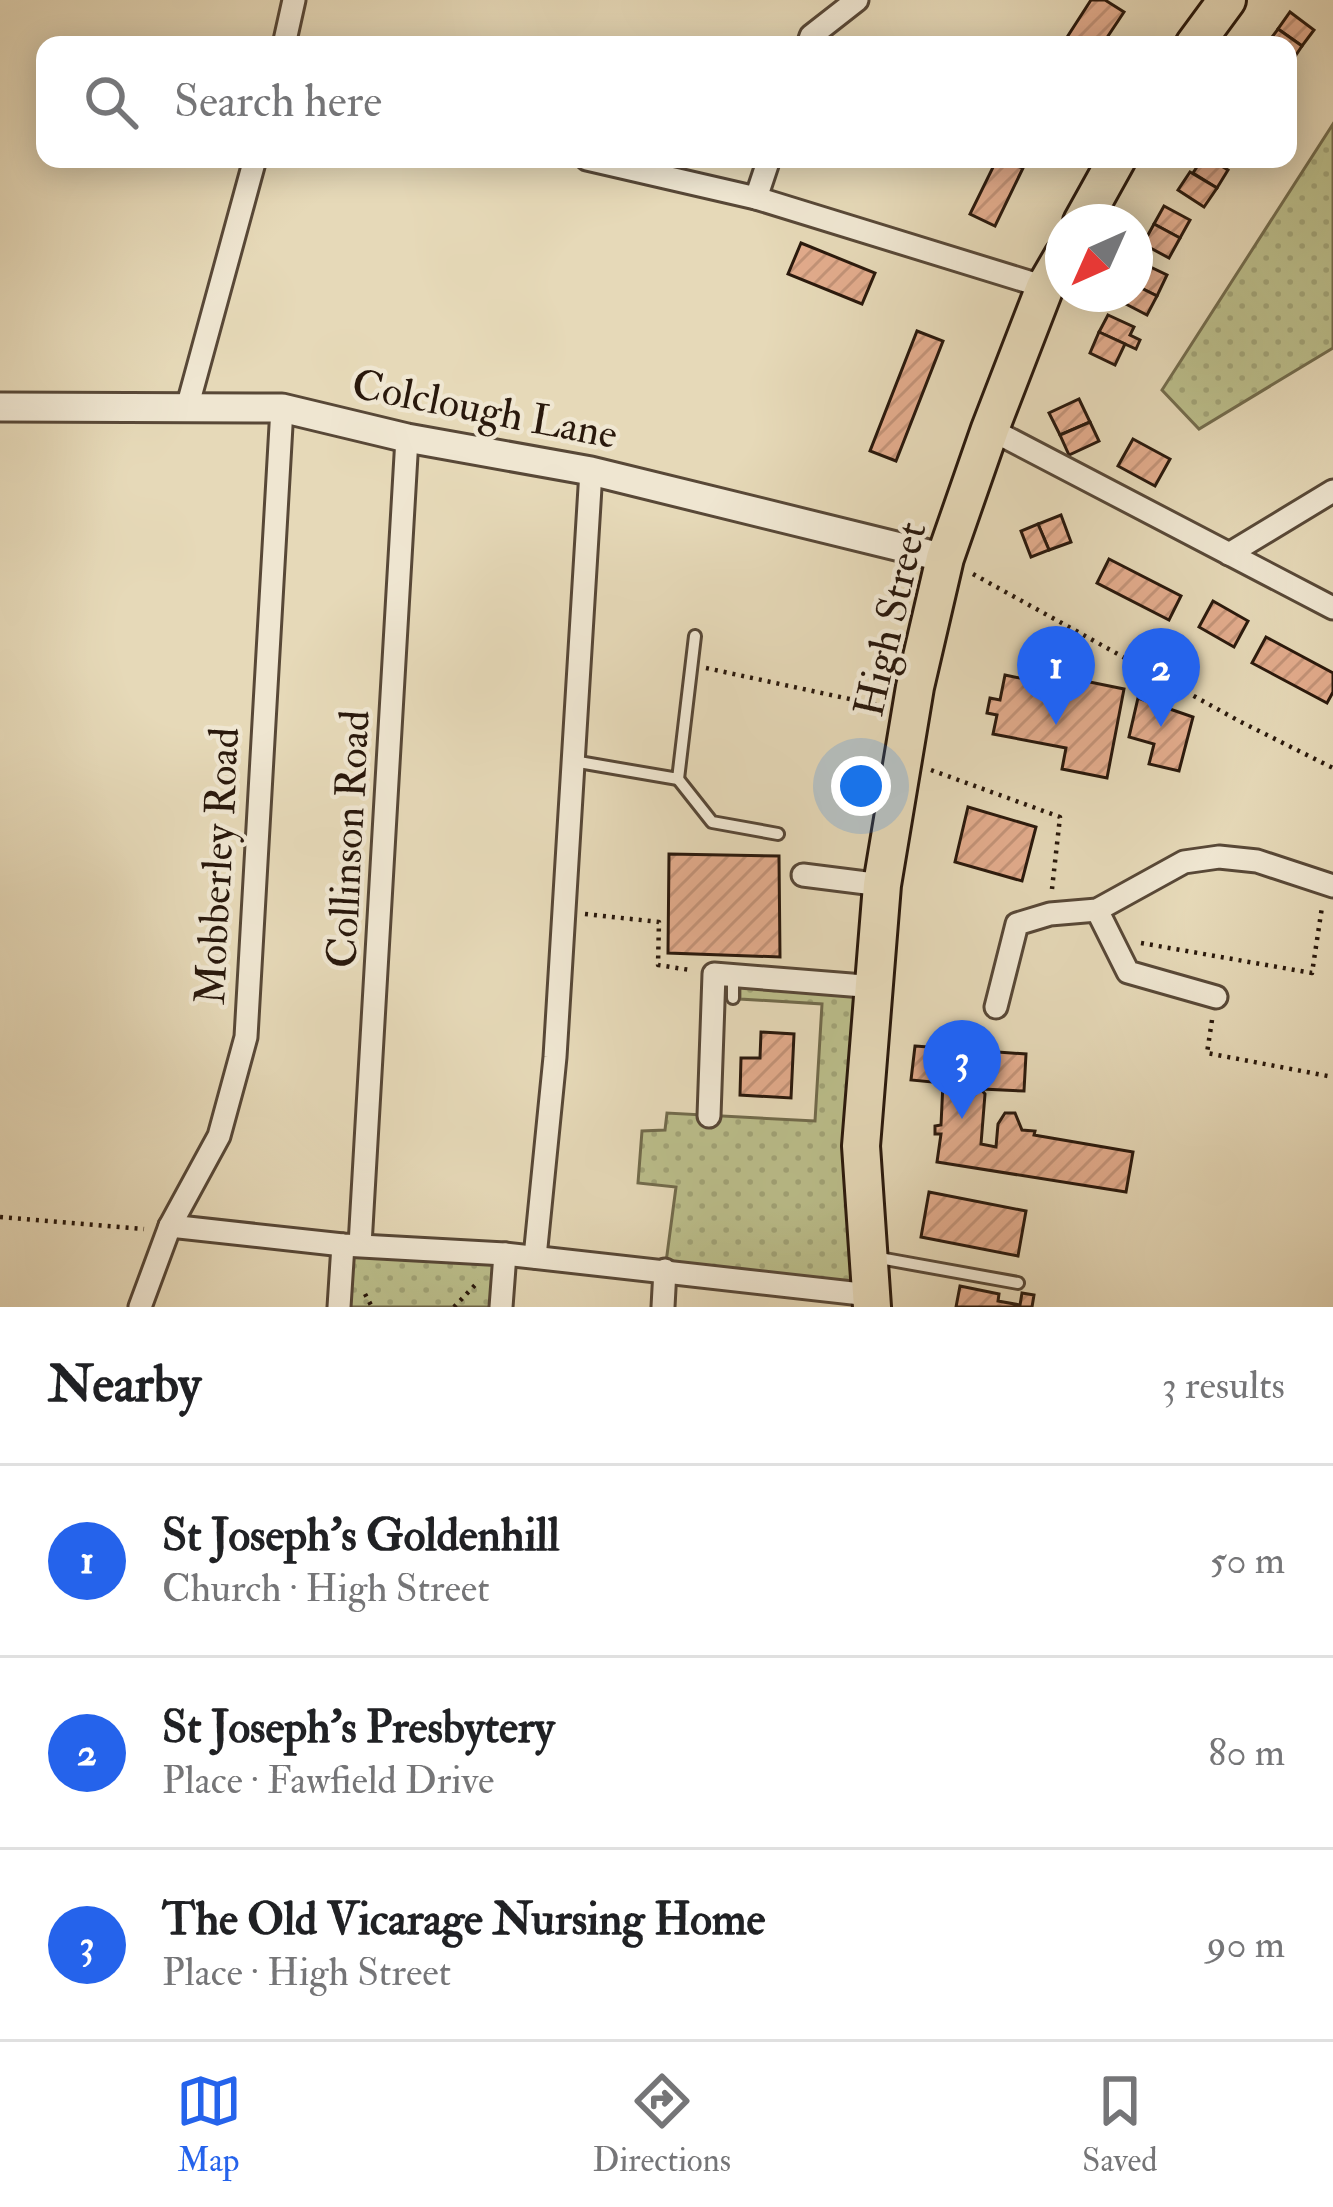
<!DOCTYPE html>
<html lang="en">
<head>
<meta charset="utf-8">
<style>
  body { margin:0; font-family:"IM FELL Double Pica",serif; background:#f2f2f2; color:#202124 }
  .compass { position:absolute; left:1045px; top:204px; width:108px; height:108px; border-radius:50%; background:#fff; box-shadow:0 6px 30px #0003; rotate:225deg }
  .you { position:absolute; left:861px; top:786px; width:42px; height:42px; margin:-30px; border:9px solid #fff; border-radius:50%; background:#1a73e8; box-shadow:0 0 0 18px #1a73e833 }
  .badge { display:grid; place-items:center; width:78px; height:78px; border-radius:50%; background:#2563eb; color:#fff; font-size:39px; font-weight:700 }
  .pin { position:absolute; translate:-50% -99px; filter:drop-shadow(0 3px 6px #0008) }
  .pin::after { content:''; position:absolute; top:63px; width:42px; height:36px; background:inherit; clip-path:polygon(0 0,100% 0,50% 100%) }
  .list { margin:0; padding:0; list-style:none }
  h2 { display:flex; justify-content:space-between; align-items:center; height:156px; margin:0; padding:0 48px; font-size:51px }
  h2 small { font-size:39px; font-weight:400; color:#757577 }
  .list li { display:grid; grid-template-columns:78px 1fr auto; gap:36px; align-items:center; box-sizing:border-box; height:192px; padding:0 48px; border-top:3px solid #e0e0e0 }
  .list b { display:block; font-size:45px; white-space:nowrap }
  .list p { margin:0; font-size:39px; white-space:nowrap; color:#757577 }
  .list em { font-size:39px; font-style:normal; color:#757577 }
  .icon { flex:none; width:66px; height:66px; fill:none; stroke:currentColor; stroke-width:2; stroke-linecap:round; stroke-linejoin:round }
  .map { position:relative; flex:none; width:1333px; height:1307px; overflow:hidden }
  .search { position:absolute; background:#fff; box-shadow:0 6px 30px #0003; left:36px; right:36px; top:36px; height:132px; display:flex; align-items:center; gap:30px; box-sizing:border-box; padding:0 42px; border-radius:24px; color:#757577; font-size:45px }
  .sheet { height:732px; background:#fff }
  nav { display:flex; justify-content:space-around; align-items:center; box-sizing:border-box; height:168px; border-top:3px solid #e0e0e0; background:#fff; font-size:33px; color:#757577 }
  nav a { display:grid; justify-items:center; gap:6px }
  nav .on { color:#2563eb }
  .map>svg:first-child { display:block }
  .grass { fill:url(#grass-dots); stroke:#726b4c; stroke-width:3 }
  .building { fill:url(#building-hatch); stroke:#29180c; stroke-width:3 }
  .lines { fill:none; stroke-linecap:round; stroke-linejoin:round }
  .service-casing { stroke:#584837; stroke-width:16 }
  .minor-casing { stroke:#584837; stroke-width:27 }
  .tertiary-casing { stroke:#584837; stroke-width:33 }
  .primary-casing { stroke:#29180c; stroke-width:42 }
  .path { stroke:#29180c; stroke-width:4.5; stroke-dasharray:3 6; stroke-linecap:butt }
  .service { stroke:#efe6d1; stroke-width:10 }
  .minor { stroke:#efe6d1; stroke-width:21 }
  .tertiary { stroke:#efe6d1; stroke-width:27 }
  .primary { stroke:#e6d9b8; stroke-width:36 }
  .labels { text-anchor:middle; stroke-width:9; stroke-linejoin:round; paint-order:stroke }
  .street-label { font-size:42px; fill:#29180c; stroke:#efe6d1 }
</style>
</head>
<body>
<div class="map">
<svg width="1333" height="1307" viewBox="0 0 1333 1307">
  <defs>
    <pattern id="grass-dots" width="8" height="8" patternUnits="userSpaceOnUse" patternTransform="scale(3)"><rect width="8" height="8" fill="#bbbe8b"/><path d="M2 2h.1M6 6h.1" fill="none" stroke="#a1a377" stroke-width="1.8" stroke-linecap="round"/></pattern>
    <pattern id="building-hatch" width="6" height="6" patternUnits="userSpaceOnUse" patternTransform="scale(3)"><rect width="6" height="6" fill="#e3ac8d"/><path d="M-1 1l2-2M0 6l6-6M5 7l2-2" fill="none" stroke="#c39378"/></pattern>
  </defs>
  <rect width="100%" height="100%" fill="#e6d9b8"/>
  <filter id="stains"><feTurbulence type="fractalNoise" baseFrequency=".00167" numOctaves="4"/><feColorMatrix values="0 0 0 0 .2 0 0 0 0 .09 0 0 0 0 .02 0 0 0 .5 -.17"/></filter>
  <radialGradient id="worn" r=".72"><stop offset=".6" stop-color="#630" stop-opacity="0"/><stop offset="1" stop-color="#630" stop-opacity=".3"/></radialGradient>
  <!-- grass -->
  <g class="grass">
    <polygon points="1333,124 1333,348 1199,429 1162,390"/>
    <polygon points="740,976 868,987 861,1294 665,1270 676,1187 638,1183 642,1131 665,1130 667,1113 815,1121 822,1004 740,999"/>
    <polygon points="343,1245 505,1254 501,1307 339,1307"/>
  </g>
  <!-- building -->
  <g class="building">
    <polygon points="1091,0 1105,0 1124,12 1102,45 1062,45"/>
    <polygon points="1290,12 1314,30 1302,46 1278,29"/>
    <polygon points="1278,29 1302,46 1290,64 1288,45 1266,45"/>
    <polygon points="997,159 1023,168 995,226 970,214"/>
    <polygon points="1202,159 1210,159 1228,170 1217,188 1193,173"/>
    <polygon points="1190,172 1217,188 1204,207 1178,190"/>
    <polygon points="1164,206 1190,220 1180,238 1154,224"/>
    <polygon points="1154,224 1180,238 1169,258 1143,244"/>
    <polygon points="801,243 875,273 862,304 788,274"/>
    <polygon points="1140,262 1167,275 1157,296 1135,285"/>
    <polygon points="1135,285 1157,296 1147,315 1120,301 1124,294 1135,294"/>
    <polygon points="1108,315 1134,327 1130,335 1140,340 1136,349 1099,332"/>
    <polygon points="917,331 943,341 896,461 870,451"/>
    <polygon points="1099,332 1125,344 1115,365 1090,353"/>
    <polygon points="1079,399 1090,422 1060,435 1049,413"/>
    <polygon points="1090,422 1099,441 1069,455 1060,435"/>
    <polygon points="1133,439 1170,459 1155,486 1118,466"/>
    <polygon points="1061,515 1071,542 1049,550 1038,524"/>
    <polygon points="1038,524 1049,550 1031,557 1021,531"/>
    <polygon points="1109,559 1181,596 1169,620 1097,583"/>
    <polygon points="1213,601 1248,621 1234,647 1199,627"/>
    <polygon points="1266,637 1333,673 1333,692 1327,703 1252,663"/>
    <polygon points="1005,675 1078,690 1080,680 1124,689 1107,778 1062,769 1066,748 993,734 997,715 987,713 990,698 1000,700"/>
    <polygon points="1138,698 1193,717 1179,771 1149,764 1154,744 1129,737"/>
    <polygon points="968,807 1036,827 1022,881 955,862"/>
    <polygon points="669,854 779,856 780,957 668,953"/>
    <polygon points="761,1032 794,1034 791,1098 740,1095 741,1058 760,1058"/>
    <polygon points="915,1046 1026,1054 1024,1091 981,1089 985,1094 981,1144 996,1147 998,1124 1005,1113 1015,1113 1022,1130 1035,1131 1034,1135 1133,1152 1126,1192 937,1162 941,1134 935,1134 935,1126 941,1125 943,1083 911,1080"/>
    <polygon points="929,1192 1026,1211 1018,1256 921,1237"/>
    <polygon points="960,1286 999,1294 998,1301 1020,1305 1022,1293 1034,1295 1032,1307 956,1307"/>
  </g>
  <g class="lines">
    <!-- service casing -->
    <g class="service-casing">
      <g id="service">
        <polyline points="573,761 678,779 695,636"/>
        <polyline points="678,779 712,822 778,834"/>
        <polyline points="733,998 733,975"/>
        <polyline points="874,1257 1018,1283"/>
      </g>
    </g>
    <!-- minor casing -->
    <g class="minor-casing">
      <g id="minor">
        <polyline points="284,45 294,0"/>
        <polyline points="808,45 811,36 857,0"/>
        <polyline points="587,159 756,198 1045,287"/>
        <polyline points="756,198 769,159"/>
        <polyline points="187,408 255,159"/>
        <polyline points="990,429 1333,608"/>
        <polyline points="1229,554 1333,491"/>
        <polyline points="803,875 882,885"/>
        <polyline points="1097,910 1128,972 1216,997"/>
        <polyline points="996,1007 1017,924 1050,914 1097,910 1184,862 1219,857 1257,861 1333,886"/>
        <polyline points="709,1116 714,974 876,987"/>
        <polyline points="170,1226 343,1245 505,1254 870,1295"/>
        <polyline points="360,1245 407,438"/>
        <polyline points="535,1257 555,1057 591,471"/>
        <polyline points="140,1307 170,1226 219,1136 246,1037 282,408"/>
        <polyline points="339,1307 343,1245"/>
        <polyline points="501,1307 505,1254"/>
        <polyline points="663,1307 665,1270"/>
      </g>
    </g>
    <!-- tertiary casing -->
    <g class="tertiary-casing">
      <polyline id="tertiary" points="0,407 282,408 407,438 591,471 945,558"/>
    </g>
    <!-- primary casing -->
    <g class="primary-casing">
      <g id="primary">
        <polyline points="1194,45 1227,0"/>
        <polyline points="1082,222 1117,159"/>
        <polyline points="872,1307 861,1146 882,885 915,687 945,558 990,429 1045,287 1063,256"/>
      </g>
    </g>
    <!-- path -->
    <g class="path">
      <polyline points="973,574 1239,721 1333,768"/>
      <polyline points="706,668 882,706"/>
      <polyline points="931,770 1060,817 1052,889"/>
      <polyline points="585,914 659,922 658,965 690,970"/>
      <polyline points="1141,943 1312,973 1322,907"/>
      <polyline points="1212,1020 1207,1053 1333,1077"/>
      <polyline points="0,1217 144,1229"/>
      <polyline points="365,1294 372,1307"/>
      <polyline points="454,1307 479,1281"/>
    </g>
    <!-- service -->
    <use href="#service" class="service"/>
    <!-- minor -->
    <use href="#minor" class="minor"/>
    <!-- tertiary -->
    <use href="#tertiary" class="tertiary"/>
    <!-- primary -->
    <use href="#primary" class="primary"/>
  </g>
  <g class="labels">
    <!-- street labels -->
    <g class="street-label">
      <text transform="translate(485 408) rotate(11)" y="15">Colclough Lane</text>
      <text transform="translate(889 619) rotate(-77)" y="15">High Street</text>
      <text transform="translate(347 839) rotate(-87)" y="15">Collinson Road</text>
      <text transform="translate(216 866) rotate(-87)" y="15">Mobberley Road</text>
    </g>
  </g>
  <rect width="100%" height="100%" filter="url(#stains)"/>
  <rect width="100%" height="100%" fill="url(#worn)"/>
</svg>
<svg class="compass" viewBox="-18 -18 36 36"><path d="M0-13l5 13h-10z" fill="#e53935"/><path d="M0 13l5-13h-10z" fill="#757577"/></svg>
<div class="you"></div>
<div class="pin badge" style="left:1056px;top:725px">1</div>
<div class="pin badge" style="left:1161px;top:727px">2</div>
<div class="pin badge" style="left:962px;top:1119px">3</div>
<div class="search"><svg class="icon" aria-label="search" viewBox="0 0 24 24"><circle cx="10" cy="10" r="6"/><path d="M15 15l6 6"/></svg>Search here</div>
</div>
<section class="sheet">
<h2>Nearby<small>3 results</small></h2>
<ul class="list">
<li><span class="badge">1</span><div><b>St Joseph's Goldenhill</b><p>Church · High Street</p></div><em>50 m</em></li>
<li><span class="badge">2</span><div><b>St Joseph's Presbytery</b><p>Place · Fawfield Drive</p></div><em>80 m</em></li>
<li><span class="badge">3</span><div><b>The Old Vicarage Nursing Home</b><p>Place · High Street</p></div><em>90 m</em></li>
</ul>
</section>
<nav>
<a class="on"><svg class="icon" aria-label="map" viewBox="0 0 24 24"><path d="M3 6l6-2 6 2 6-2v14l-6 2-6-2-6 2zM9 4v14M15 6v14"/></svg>Map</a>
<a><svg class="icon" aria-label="directions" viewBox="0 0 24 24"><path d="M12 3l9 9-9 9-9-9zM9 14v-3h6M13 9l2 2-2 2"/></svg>Directions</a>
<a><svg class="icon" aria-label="saved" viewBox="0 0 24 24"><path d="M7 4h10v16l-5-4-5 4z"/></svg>Saved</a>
</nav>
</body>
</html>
